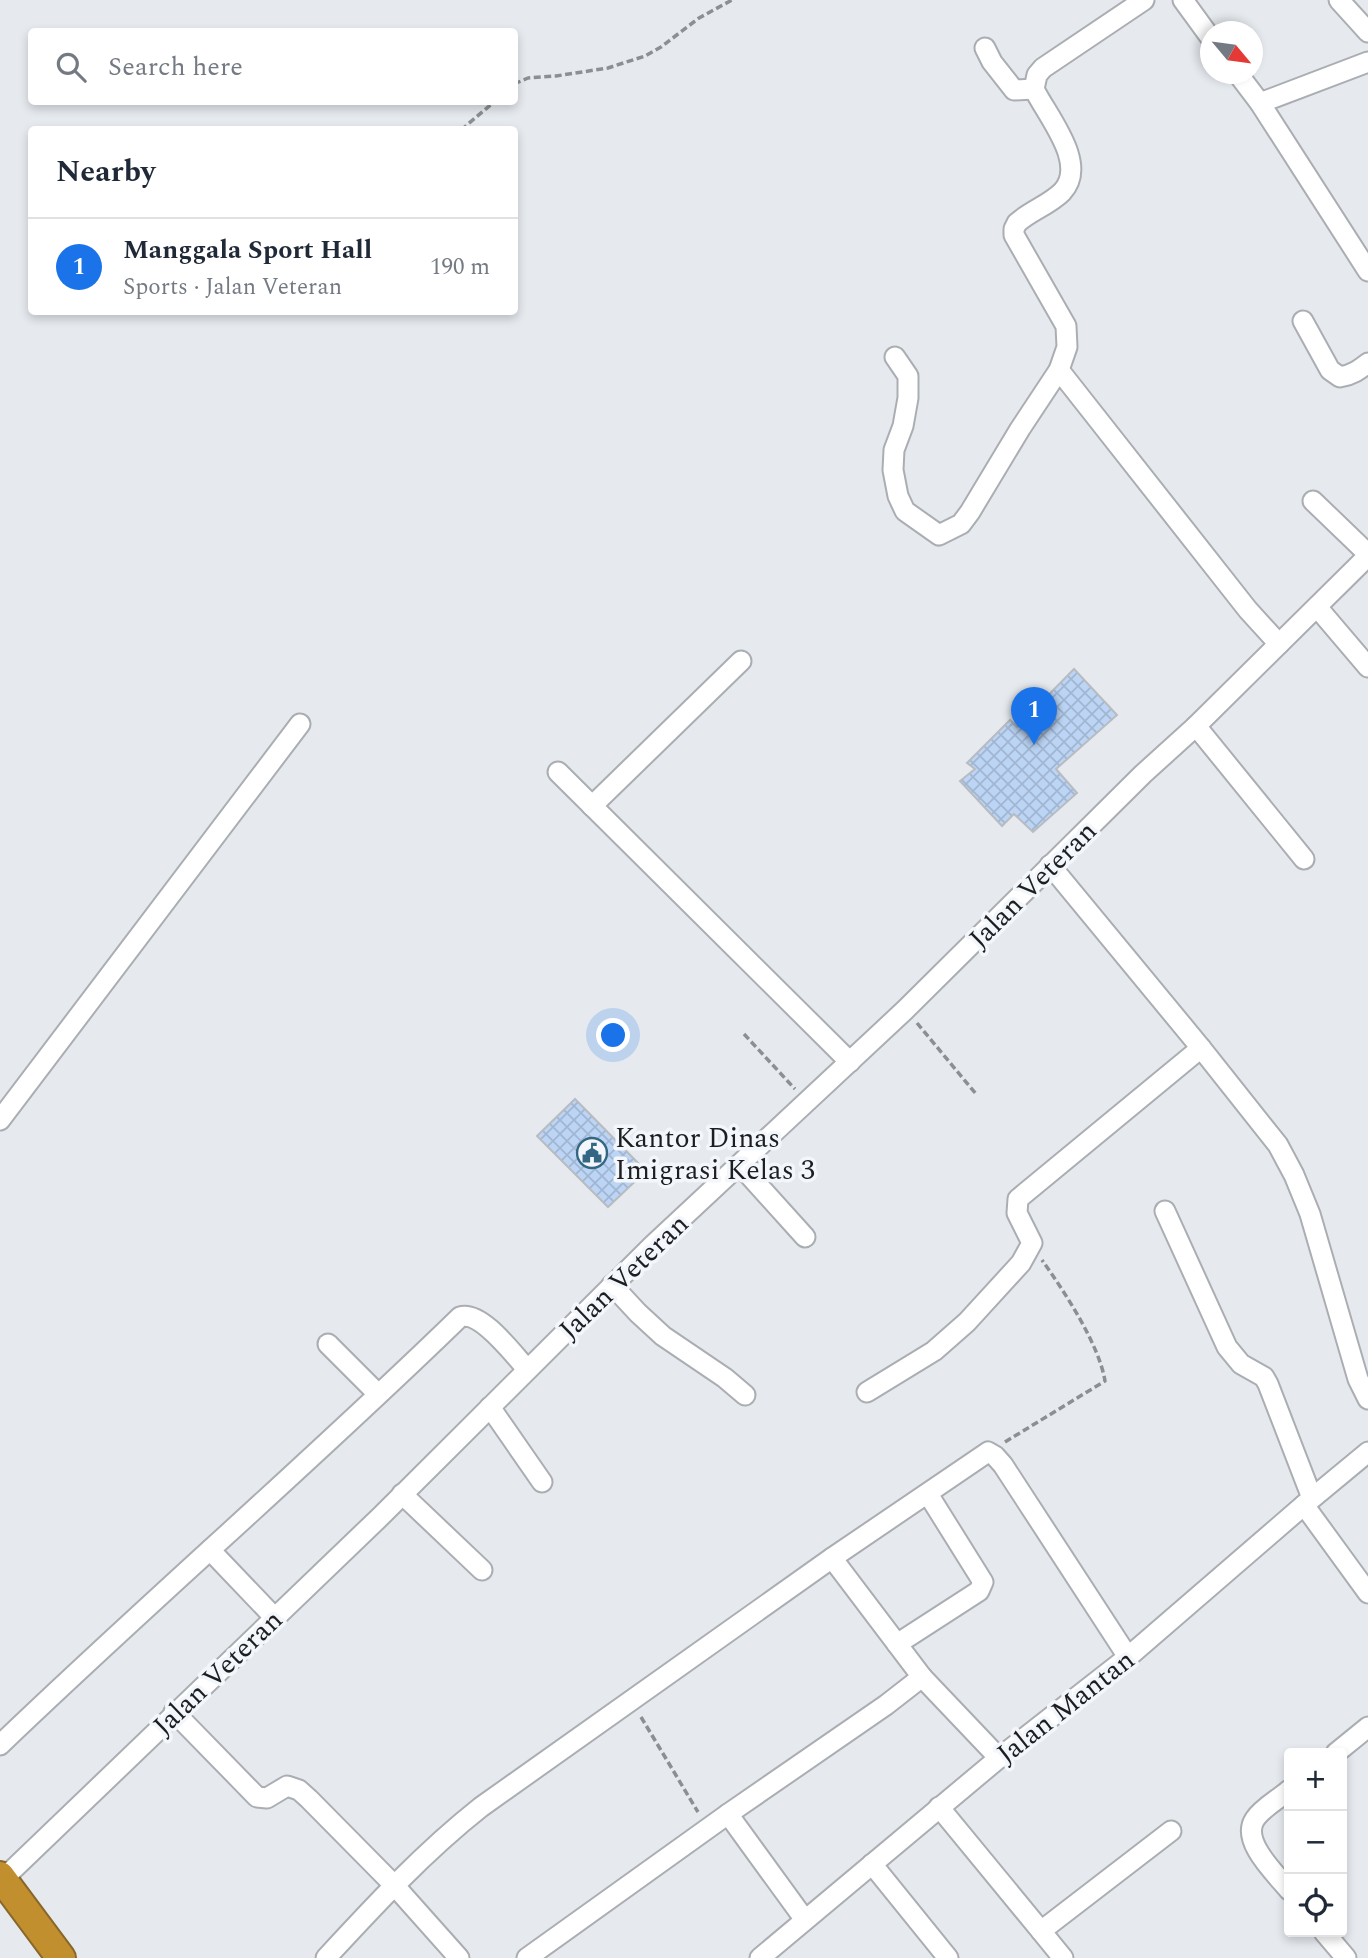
<!DOCTYPE html>
<html lang="en">
<head>
<meta charset="utf-8">
<style>
  body { margin:0; font-family:Spectral,serif; background:#f6f6f7; color:#1f2937 }
  .controls { position:absolute; right:21px; bottom:21px; display:grid; overflow:hidden; border-radius:7px; box-shadow:0 4px 10px #0003 }
  .controls button { width:63px; height:63px; display:grid; place-items:center; padding:0; border:0; border-bottom:2px solid #e0e1e3; background:#fff; color:#1f2937; font:35px sans-serif }
  .compass { position:absolute; left:1200px; top:21px; width:63px; height:63px; border-radius:50%; background:#fff; box-shadow:0 4px 10px #0003; rotate:119deg }
  .you { position:absolute; left:614px; top:1036px; width:24px; height:24px; margin:-18px; border:5px solid #fff; border-radius:50%; background:#1a73e8; box-shadow:0 0 0 10px #1a73e833 }
  .badge { display:grid; place-items:center; width:46px; height:46px; border-radius:50%; background:#1a73e8; color:#fff; font-size:23px; font-weight:700 }
  .pin { position:absolute; translate:-50% -58px; filter:drop-shadow(0 2px 4px #0008) }
  .pin::after { content:''; position:absolute; top:37px; width:24px; height:21px; background:inherit; clip-path:polygon(0 0,100% 0,50% 100%) }
  .list { margin:0; padding:0; list-style:none }
  h2 { display:flex; justify-content:space-between; align-items:center; height:91px; margin:0; padding:0 28px; font-size:30px }
  h2 small { font-size:23px; font-weight:400; color:#747a83 }
  .list li { display:grid; grid-template-columns:46px 1fr auto; gap:21px; align-items:center; box-sizing:border-box; height:98px; padding:0 28px; border-top:2px solid #e0e1e3 }
  .list b { display:block; font-size:26px; white-space:nowrap }
  .list p { margin:0; font-size:23px; white-space:nowrap; color:#747a83 }
  .list em { font-size:23px; font-style:normal; color:#747a83 }
  .icon { flex:none; width:38px; height:38px; fill:none; stroke:currentColor; stroke-width:2; stroke-linecap:round; stroke-linejoin:round }
  .map { position:relative; flex:none; width:1368px; height:1958px; overflow:hidden }
  .search { position:absolute; background:#fff; box-shadow:0 4px 10px #0003; left:28px; top:28px; width:490px; height:77px; display:flex; align-items:center; gap:18px; box-sizing:border-box; padding:0 24px; border-radius:7px; color:#747a83; font-size:26px }
  .panel { position:absolute; background:#fff; box-shadow:0 4px 10px #0003; left:28px; top:126px; width:490px; height:189px; border-radius:7px }
  .map>svg:first-child { display:block }
  .building { fill:url(#building-cross-hatch); stroke:#b8bcc1; stroke-width:2 }
  .lines { fill:none; stroke-linecap:round; stroke-linejoin:round }
  .minor-casing { stroke:#aaaeb3; stroke-width:23 }
  .highway-casing { stroke:#88672a; stroke-width:32 }
  .path { stroke:#8c8f92; stroke-width:3.5; stroke-dasharray:7 3.5; stroke-linecap:butt }
  .minor { stroke:#fff; stroke-width:19 }
  .highway { stroke:#c28f2f; stroke-width:28 }
  .labels { text-anchor:middle; stroke-width:7; stroke-linejoin:round; paint-order:stroke }
  .street-label { font-size:28px; fill:#1c1e20; stroke:#f3f7fc }
  .poi-label { font-size:28px; fill:#1c1e20; stroke:#f3f7fc; text-anchor:start }
</style>
</head>
<body>
<div class="map">
<svg width="1368" height="1958" viewBox="0 0 1368 1958">
  <defs>
    <pattern id="building-cross-hatch" width="8" height="8" patternUnits="userSpaceOnUse" patternTransform="scale(1.75)"><rect width="8" height="8" fill="#bcd5f5"/><path d="M0 0l8 8M0 8l8-8" fill="none" stroke="#a1b6d2"/></pattern>
  </defs>
  <rect width="100%" height="100%" fill="#e6eaef"/>
  <!-- building -->
  <g class="building">
    <polygon points="1074,669 1117,715 1056,769 1077,793 1033,832 1014,814 1002,826 960,781 975,769 967,763 1010,720 1017,727"/>
    <polygon points="575,1099 646,1171 608,1207 537,1136"/>
  </g>
  <g class="lines">
    <!-- minor casing -->
    <g class="minor-casing">
      <g id="minor">
        <polyline points="1183,0 1210,37"/>
        <polyline points="1339,0 1368,32"/>
        <polyline points="985,48 992,62 1014,90 1034,89"/>
        <polyline points="1238,74 1260,103 1368,271"/>
        <polyline points="1260,103 1368,62"/>
        <path d="M1303 321 1330 370 1340 377C1352 375 1359 370 1368 363"/>
        <path d="M895 357 908 376V398L903 426 894 450 893 470 898 496 905 511 939 535 961 524 970 512 1020 429 1059 370 1067 347 1066 326 1014 235V229L1017 223C1030 211 1049 205 1062 192 1089 164 1047 116 1034 89L1037 75 1043 68 1144 0"/>
        <polyline points="1059,370 1248,610 1279,644"/>
        <polyline points="1313,501 1368,554"/>
        <polyline points="1317,607 1368,667"/>
        <polyline points="1196,726 1304,859"/>
        <polyline points="558,772 850,1062"/>
        <polyline points="592,806 741,661"/>
        <polyline points="1050,865 1201,1048 1278,1145 1294,1175 1310,1214 1358,1379 1368,1399"/>
        <polyline points="0,1120 300,724"/>
        <polyline points="740,1165 805,1237"/>
        <polyline points="1165,1211 1227,1347 1241,1364 1264,1377 1268,1384 1312,1498"/>
        <polyline points="612,1285 638,1313 663,1336 725,1378 745,1395"/>
        <polyline points="328,1344 378,1394"/>
        <polyline points="867,1392 934,1351 967,1322 1021,1263 1032,1243 1017,1213 1018,1199 1201,1048"/>
        <polyline points="490,1407 542,1482"/>
        <polyline points="402,1494 482,1570"/>
        <polyline points="1304,1505 1368,1593"/>
        <polyline points="210,1550 274,1617"/>
        <polyline points="897,1644 979,1591 983,1582 928,1494"/>
        <polyline points="922,1677 999,1758"/>
        <polyline points="174,1712 257,1797 267,1798 287,1786 299,1790 309,1799 394,1885 459,1958"/>
        <path d="M0 1745C151 1600 310 1463 460 1317 481 1310 513 1354 527 1369"/>
        <polyline points="1336,1753 1368,1727"/>
        <path d="M1289 1790C1279 1799 1262 1808 1255 1819 1240 1841 1276 1874 1289 1890"/>
        <polyline points="939,1807 1041,1931 1171,1831"/>
        <polyline points="728,1814 805,1920"/>
        <polyline points="872,1864 948,1958"/>
        <polyline points="0,1882 381,1516 652,1246 905,1010 1143,774 1196,726 1368,556"/>
        <polyline points="1041,1931 1063,1958"/>
        <polyline points="1324,1932 1346,1958"/>
        <path d="M326 1958C375 1905 424 1852 481 1807L832 1558 988 1452 995 1456 1003 1465 1128 1657"/>
        <polyline points="527,1958 728,1814 886,1705 922,1677 832,1558"/>
        <polyline points="760,1958 999,1758 1128,1657 1304,1505 1368,1452"/>
      </g>
    </g>
    <!-- highway casing -->
    <g class="highway-casing">
      <polyline id="highway" points="0,1876 61,1958"/>
    </g>
    <!-- path -->
    <g class="path">
      <polyline points="514,84 528,78 556,76 608,68 645,56 661,47 699,18 732,0"/>
      <polyline points="461,130 494,102"/>
      <polyline points="917,1023 976,1094"/>
      <polyline points="744,1034 795,1089"/>
      <path d="M1005 1442 1105 1381C1099 1344 1064 1291 1042 1260"/>
      <polyline points="641,1717 698,1812"/>
    </g>
    <!-- minor -->
    <use href="#minor" class="minor"/>
    <!-- highway -->
    <use href="#highway" class="highway"/>
  </g>
  <!-- icons -->
  <defs>
    <g id="civic-ring" transform="scale(1.575)"><circle r="9.5" fill="#f3f7fc" stroke="#346784" stroke-width="1.5"/><path d="M-.6-6.5H3V-4.5H.6V-3L4-1V1h2V6H-6V1h2V-1L-.6-3ZM-1.2 2.5V6h2.4V2.5Z" fill="#346784"/></g>
  </defs>
  <g fill-rule="evenodd">
    <use href="#civic-ring" x="592" y="1153"/>
  </g>
  <g class="labels">
    <!-- street labels -->
    <g class="street-label">
      <text transform="translate(1032 884) rotate(-45)" y="10">Jalan Veteran</text>
      <text transform="translate(623 1276) rotate(-44)" y="10">Jalan Veteran</text>
      <text transform="translate(217 1672) rotate(-44)" y="10">Jalan Veteran</text>
      <text transform="translate(1065 1706) rotate(-38)" y="10">Jalan Mantan</text>
    </g>
    <!-- poi labels -->
    <g class="poi-label">
      <text x="615" y="1147">Kantor Dinas<tspan x="615" dy="32">Imigrasi Kelas 3</tspan></text>
    </g>
  </g>
</svg>
<div class="controls">
<button>+</button>
<button>−</button>
<button><svg class="icon" aria-label="locate" viewBox="0 0 24 24"><circle cx="12" cy="12" r="6"/><path d="M12 2v4M12 18v4M2 12h4M18 12h4"/></svg></button>
</div>
<svg class="compass" viewBox="-18 -18 36 36"><path d="M0-13l5 13h-10z" fill="#e53935"/><path d="M0 13l5-13h-10z" fill="#747a83"/></svg>
<div class="you"></div>
<div class="pin badge" style="left:1034px;top:745px">1</div>
<div class="search"><svg class="icon" aria-label="search" viewBox="0 0 24 24"><circle cx="10" cy="10" r="6"/><path d="M15 15l6 6"/></svg>Search here</div>
<section class="panel">
<h2>Nearby<small></small></h2>
<ul class="list">
<li><span class="badge">1</span><div><b>Manggala Sport Hall</b><p>Sports · Jalan Veteran</p></div><em>190 m</em></li>
</ul>
</section>
</div>
</body>
</html>
